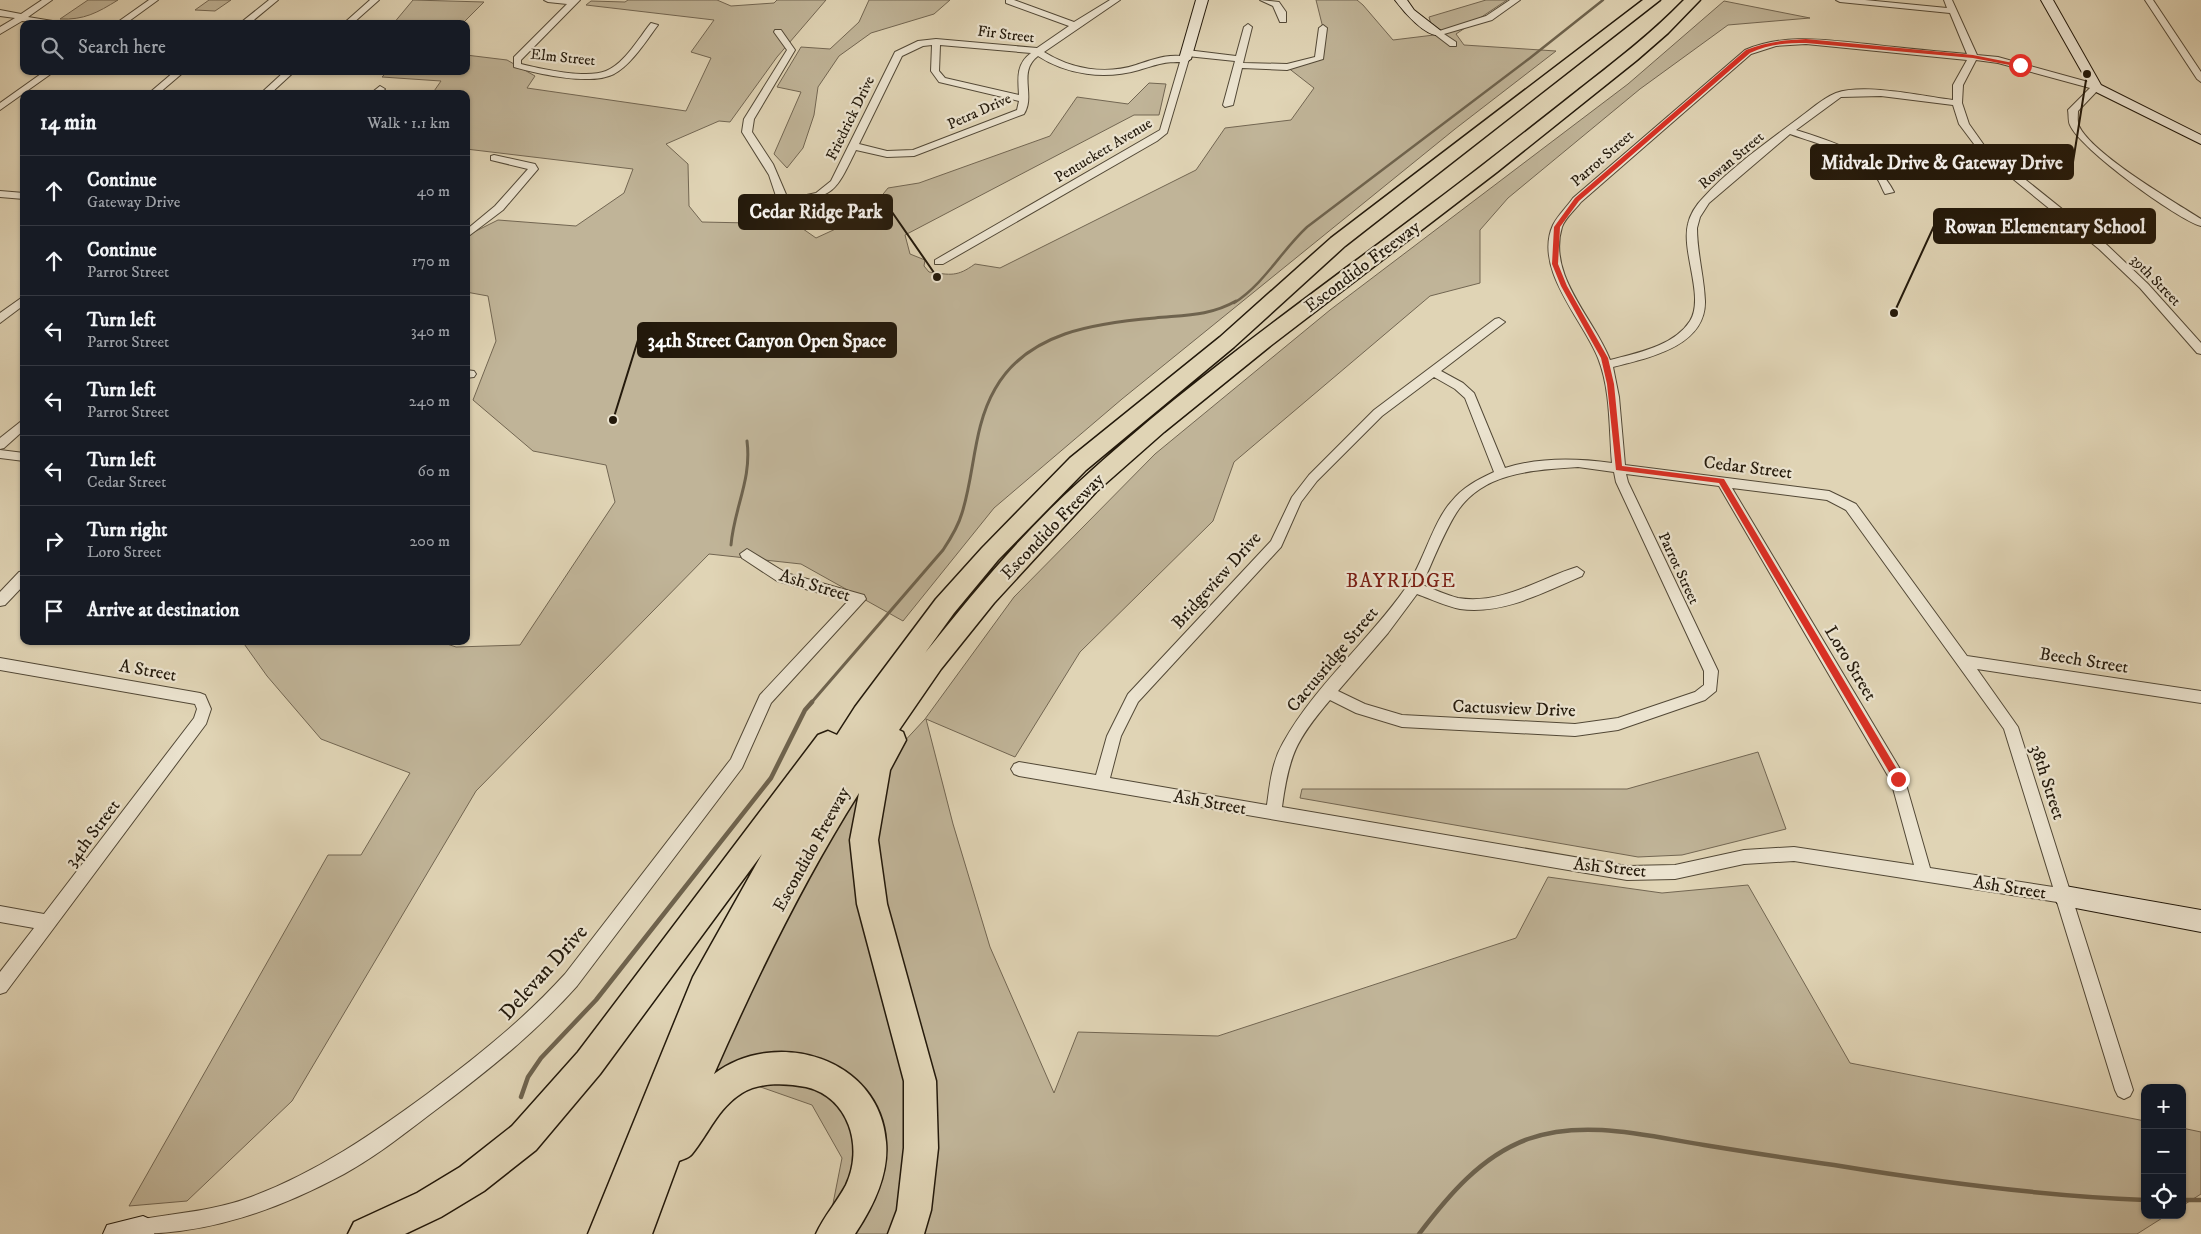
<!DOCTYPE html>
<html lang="en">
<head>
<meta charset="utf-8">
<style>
  body { margin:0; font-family:"IM FELL DW Pica",serif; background:#242831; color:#f1f3f6 }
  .controls { position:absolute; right:15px; bottom:15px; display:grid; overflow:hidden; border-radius:10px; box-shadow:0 1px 4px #0004 }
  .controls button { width:45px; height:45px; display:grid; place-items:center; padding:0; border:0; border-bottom:1px solid #363941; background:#171b24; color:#f1f3f6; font:25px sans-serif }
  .stop { position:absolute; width:15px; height:15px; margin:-11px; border:4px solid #d93025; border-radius:50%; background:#fff }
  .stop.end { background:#d93025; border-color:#fff; box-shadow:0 1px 5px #0008 }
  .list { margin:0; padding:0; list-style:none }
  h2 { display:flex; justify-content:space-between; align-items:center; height:65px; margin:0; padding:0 20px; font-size:21px }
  h2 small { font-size:16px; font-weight:400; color:#9ea1a6 }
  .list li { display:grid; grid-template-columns:32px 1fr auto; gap:15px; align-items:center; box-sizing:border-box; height:70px; padding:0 20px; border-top:1px solid #363941 }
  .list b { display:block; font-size:19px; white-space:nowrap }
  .list p { margin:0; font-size:16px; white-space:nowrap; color:#9ea1a6 }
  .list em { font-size:16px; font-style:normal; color:#9ea1a6 }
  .icon { flex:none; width:28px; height:28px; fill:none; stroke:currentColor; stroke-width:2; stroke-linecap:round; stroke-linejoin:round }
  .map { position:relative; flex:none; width:2201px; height:1234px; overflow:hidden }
  .search { position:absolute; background:#171b24; box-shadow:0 1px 4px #0004; left:20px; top:20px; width:450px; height:55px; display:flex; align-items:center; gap:12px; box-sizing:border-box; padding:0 18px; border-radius:10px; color:#9ea1a6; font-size:19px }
  .panel { position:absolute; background:#171b24; box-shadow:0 1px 4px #0004; left:20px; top:90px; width:450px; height:555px; border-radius:10px }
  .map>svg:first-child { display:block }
  .green { fill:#c0b498; stroke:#726652 }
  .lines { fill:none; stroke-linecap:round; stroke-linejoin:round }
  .stream-far2 { stroke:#6e634e; stroke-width:2.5 }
  .stream-far1 { stroke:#6e634e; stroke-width:3 }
  .stream { stroke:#6e634e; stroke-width:4.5 }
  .street-casing { stroke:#524836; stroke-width:2 }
  .secondary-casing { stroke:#23190b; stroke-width:2 }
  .highway-casing { stroke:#23190b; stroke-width:3 }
  .street { fill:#ebe3cf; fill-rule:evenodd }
  .secondary { fill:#ebe3cf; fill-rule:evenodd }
  .highway { fill:#e0d4b5; fill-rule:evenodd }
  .route { fill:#d93025 }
  .labels { text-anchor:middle; stroke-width:4.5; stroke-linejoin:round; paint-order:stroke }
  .far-street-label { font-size:15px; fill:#23190b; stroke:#ebe3cf }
  .street-label { font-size:18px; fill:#23190b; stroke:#ebe3cf }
  .quarter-label { font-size:20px; letter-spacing:1px; fill:#7a1f14; stroke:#ebe3cf }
  .near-street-label { font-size:21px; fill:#23190b; stroke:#ebe3cf }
  .leader { fill:none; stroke:#23190b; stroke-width:2 }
  .callout-dot { fill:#23190b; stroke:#ebe3cf; stroke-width:2 }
  .callout { fill:#23190b; stroke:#23190b; stroke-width:2 }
  .callout-label { font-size:19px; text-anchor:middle; font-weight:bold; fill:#fff }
</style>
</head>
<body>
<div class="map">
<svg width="2201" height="1234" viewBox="0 0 2201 1234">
  <rect width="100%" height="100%" fill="#e0d4b5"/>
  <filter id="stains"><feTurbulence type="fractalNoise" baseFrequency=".004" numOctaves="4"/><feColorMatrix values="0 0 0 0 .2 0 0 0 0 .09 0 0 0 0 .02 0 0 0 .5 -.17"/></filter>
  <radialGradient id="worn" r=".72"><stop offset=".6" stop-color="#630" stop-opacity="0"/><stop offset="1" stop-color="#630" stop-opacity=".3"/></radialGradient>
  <!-- green -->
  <g class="green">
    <path d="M88 0H118C97 13 84 20 60 19Z"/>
    <polygon points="209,0 231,0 215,11 195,10"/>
    <polygon points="413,0 484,2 462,24 393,24"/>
    <path d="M628 0H717L731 6 774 3 777 0H826L777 57 730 122 719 121 666 144 688 164 689 206 702 222 796 224 816 238 866 215 888 188 919 183 1050 136 1077 97 1128 104 1149 83 1166 84 1159 115H1134L905 235 910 254 925 260 924 266 929 272C951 275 957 277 975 264L1000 268 1196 170 1225 128 1291 120 1314 88 1287 67 1319 59 1323 28 1316 0H1357L1363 5 1393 40 1434 35 1429 17 1486 0H1507L1456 34 1464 45 1556 51 1455 129 1122 399 994 508 903 621 801 564 709 554 476 791 292 1101 187 1201 129 1206 328 855H361L410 773 321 739 267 676 242 641H438L456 647 520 645 615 502 606 465 533 451 473 400 496 341 488 296 466 292V236L498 220 576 226 624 193 633 169 466 149V94H432L441 81 382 77 388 71H466V55L507 60 535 76 527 88 686 111 711 58 691 52 714 20 586 5 591 1 625 2Z"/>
    <polygon points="869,0 950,0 934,14 871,33 839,56 818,87 814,115 803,148 787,168 774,154 801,92 777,87 801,47 830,49 859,22"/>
    <polygon points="1724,1 1810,18 1728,25 1640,89 1508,198 1480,230 1480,283 1430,296 1234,462 1213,521 1080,652 1015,757 926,719 953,824 990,947 1054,1093 1078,1032 1218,1036 1516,938 1548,877 1662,893 1748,885 1850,1063 2145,1121 2145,1215 2167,1215 2137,1234 827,1234 842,1158 812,1105 712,1070 799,889 852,798 925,719 1014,597 1155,454 1330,310 1628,84"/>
    <polygon points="1758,752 1786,829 1682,855 1638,857 1300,798 1302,789 1627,789"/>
    <polygon points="2182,1128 2201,1132 2201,1194 2182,1206"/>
  </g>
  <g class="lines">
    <!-- stream-far2 -->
    <path class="stream-far2" d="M1234 303C1265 283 1281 251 1307 227L1530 58 1603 0"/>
    <!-- stream-far1 -->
    <g class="stream-far1">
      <path d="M731 545C734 508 752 480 747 441"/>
      <path d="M811 703 943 550C951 538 958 527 962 513 975 472 973 427 995 389 1027 332 1096 323 1155 318 1184 315 1210 316 1236 301"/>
    </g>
    <!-- stream -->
    <g class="stream">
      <polyline points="521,1097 528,1077 541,1058 596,1000 771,778 805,710 812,702"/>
      <polyline points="2182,1200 2201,1200"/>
      <path d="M1419 1234C1448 1196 1481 1156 1528 1139 1584 1119 1648 1136 1704 1145 1747 1152 1791 1159 1834 1165 1937 1182 2040 1196 2145 1200"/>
    </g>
    <!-- street casing -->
    <g class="street-casing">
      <g id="street">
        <polygon points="42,0 52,0 28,17 71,24 22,21 0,34 0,27 15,18 0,16 0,10 21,14"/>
        <polygon points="149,0 158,0 125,24 115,24"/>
        <polygon points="269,0 278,0 249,24 239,24"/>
        <polygon points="370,0 379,0 352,24 343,24"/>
        <path d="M544 0H580L521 60V64C541 69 587 79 606 71 625 63 638 39 651 23L658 25C646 41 632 64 614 74 590 86 539 74 514 67V57L567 4 548 2Z"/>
        <path d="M1006 0H1014L1074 22 1110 0H1120L1044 52C1071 69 1105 75 1136 65 1154 59 1169 53 1188 57L1189 59 1167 133 1157 141 943 264H935V260L1160 130 1180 62C1161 62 1156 65 1139 70 1105 80 1067 75 1038 56 1017 72 1036 95 1024 114L914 156 887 157 856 150C835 193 836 194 789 205L792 224 791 226H783L777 199 769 175 742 132 744 119 787 50 774 32 775 30H781L795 50 754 119 752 132 773 164 788 199 816 193 831 181 895 52 918 41 936 39 1037 48 1069 26 1006 3ZM932 45 931 71 939 82 1019 101 1017 110 913 150 887 151 859 144 902 56 923 46ZM940 45 1031 53C1016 64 1018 78 1019 95L945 78 939 71Z"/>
        <polygon points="1260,0 1279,2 1286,12 1286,22 1280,22 1273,6"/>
        <polygon points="1510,0 1520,0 1492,20 1444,34 1456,42 1456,46 1450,46 1433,33 1486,16"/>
        <path d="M1836 0H1865L1947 8 1944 0H1952L1977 55 1998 57 2099 85V89L2078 111C2078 115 2077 121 2079 126 2092 154 2173 201 2201 219V226C2178 220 2079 148 2070 125 2068 121 2069 115 2068 110L2090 88 1998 63 1976 60 1963 85 1962 103 1969 124 1986 148 2107 245 2148 284 2201 343V354L2197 353 2140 288 2099 249 1980 152 1959 124 1953 105 1881 96 1841 97 1796 130C1834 142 1875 154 1894 192L1885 194C1882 189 1880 182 1876 177 1856 153 1818 144 1790 134L1709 203 1700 217 1697 228C1697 253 1704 276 1705 301 1706 347 1647 358 1613 367L1619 397 1625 465 1829 491 1856 504 1967 656 2201 691V703L1977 669 2018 727 2133 1090 2130 1096 2124 1099 2118 1096 2115 1090 2057 902 1794 861 1744 864 1675 879 1627 880 1019 776 1014 774 1011 769 1014 764 1019 762 1096 775 1107 736 1128 694 1271 541 1292 497 1309 475 1374 410 1495 319 1499 318 1505 322 1441 371 1463 383 1474 393 1505 468C1540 457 1576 458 1612 463 1609 429 1611 391 1598 358 1583 320 1533 269 1553 225 1558 215 1567 207 1573 198L1745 50C1785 33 1825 40 1867 44 1901 48 1934 51 1967 54L1950 13 1840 2ZM1806 44 1967 60 1953 85V100C1922 96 1864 83 1836 93 1823 98 1810 110 1799 118 1766 143 1730 168 1703 198 1696 205 1690 215 1688 224 1681 252 1705 297 1690 321 1674 346 1637 353 1610 360 1594 318 1547 276 1562 227 1565 218 1575 210 1581 202L1751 54 1776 46ZM1434 377 1455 389 1465 398 1494 472C1477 480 1463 487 1451 502 1433 522 1423 563 1407 586 1369 641 1315 685 1283 743 1272 762 1270 783 1267 805L1110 778 1121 736 1138 702 1281 547 1301 502 1317 481 1382 416ZM1578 467 1614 472 1616 482 1704 671V685L1695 692 1618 718 1575 724 1402 715 1365 704 1338 691 1388 633 1417 594C1431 599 1445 606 1460 609 1503 615 1544 592 1582 576L1584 572 1577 567C1538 579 1502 605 1458 598 1446 595 1434 589 1422 585 1432 563 1446 527 1459 509 1486 471 1537 470 1578 467ZM1626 474 1719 486 1891 781 1914 865 1794 847 1744 850 1675 865 1627 866 1282 807C1289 755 1296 740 1330 700L1356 713 1402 727 1575 736 1618 730 1705 700 1716 691 1718 671 1628 482ZM1732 488 1827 500 1846 510 2004 729 2053 887 1930 868 1903 774Z"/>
        <polygon points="2145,0 2153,0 2201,72 2201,82 2197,79"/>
        <polygon points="1248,24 1252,27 1243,63 1287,64 1315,57 1319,28 1323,25 1327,28 1323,59 1287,70 1242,68 1233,105 1225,107 1223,105 1235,61 1187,56 1183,53 1187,50 1236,56 1244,27"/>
        <polygon points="45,71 55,71 0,110 0,103"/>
        <polygon points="175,71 185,71 158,94 148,94"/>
        <polygon points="285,71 295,71 270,94 260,94"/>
        <polygon points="380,86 385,89 380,94 370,94"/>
        <polygon points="494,155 535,164 538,169 503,210 466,238 466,230 495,206 528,169 491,160 491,156"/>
        <polygon points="0,191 24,193 24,199 0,197"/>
        <polygon points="24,296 24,305 0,323 0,313"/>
        <polygon points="466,370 474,371 476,374 474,377 466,378"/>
        <polygon points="24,419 24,430 4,448 0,449 0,438"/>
        <polygon points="0,450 24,453 24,461 0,458"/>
        <path d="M747 549 786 573 864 595 866 599 771 703 742 768 577 986C536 1032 490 1069 441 1106 410 1129 379 1155 344 1174 279 1209 210 1234 135 1234L133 1229 136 1222 143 1219C179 1213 217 1210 251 1197 317 1172 371 1135 427 1094 477 1057 523 1020 565 974L731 759 760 695 848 601 777 581 742 558 740 554Z"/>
        <polygon points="24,571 24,585 5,605 0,606 0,592 19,572"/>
        <polygon points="0,658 200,693 205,695 211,709 206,724 6,992 0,994 0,972 34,928 0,922 0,906 44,914 194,718 197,709 195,704 0,670"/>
      </g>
    </g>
    <!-- secondary casing -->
    <g class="secondary-casing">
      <g id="secondary">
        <polygon points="1196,0 1208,0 1191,59 1185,63 1179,59"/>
        <path d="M1395 0H1407L1414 10 1441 31V35C1427 39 1403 11 1395 0Z"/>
        <polygon points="2041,0 2053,0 2101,85 2201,135 2201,144 2092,90"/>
        <polygon points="2065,886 2201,910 2201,932 2065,906 2057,903 2054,896 2057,889"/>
        <polygon points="143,1216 152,1220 156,1229 154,1234 103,1234 107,1225"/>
      </g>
    </g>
    <!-- highway casing -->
    <g class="highway-casing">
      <path id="highway" d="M1643 0H1660L1345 246 1234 347 1086 470 998 560 954 613 925 653C973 593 1023 532 1080 481 1190 380 1314 293 1433 203 1481 167 1529 129 1576 92 1613 63 1651 34 1684 0H1700L1668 33 1637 60 1497 172 1269 347 1164 432 1096 492 994 603 941 669 899 730 903 732 906 740 890 770 878 840 887 904 936 1081 938 1148 931 1210 924 1234H888L897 1210 904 1148V1081L857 904 850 840 859 793C803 882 756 978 714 1074 776 1027 880 1058 886 1142 889 1175 873 1207 855 1234H816C824 1216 837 1202 846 1185 864 1147 849 1097 806 1087 786 1083 760 1082 742 1093 718 1108 709 1133 692 1154 689 1158 683 1159 679 1161L652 1234H588L693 977 762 854 600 1074 536 1150 484 1191 441 1217 405 1234H348L354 1222 417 1193 460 1167 512 1126 578 1052 818 735 828 731 837 735 855 707 936 599 982 548 1070 458 1220 337 1331 238Z"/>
    </g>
    <!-- street -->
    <use href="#street" class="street"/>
    <!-- secondary -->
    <use href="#secondary" class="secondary"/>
    <!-- highway -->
    <use href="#highway" class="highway"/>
  </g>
  <!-- route -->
  <path class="route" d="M1806 39 1973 55 2023 65 2020 67 1973 58 1806 43C1786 43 1769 44 1750 53L1579 201 1560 227 1558 264 1567 286 1608 358 1614 384 1622 466 1724 479 1901 776V782H1895L1719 483 1616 470 1607 384 1601 358 1561 286 1552 264 1554 227 1575 198 1746 50C1766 42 1784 40 1806 39Z"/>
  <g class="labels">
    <!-- far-street labels -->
    <g class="far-street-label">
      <text transform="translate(1006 34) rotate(7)" y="5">Fir Street</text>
      <text transform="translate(563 57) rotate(6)" y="5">Elm Street</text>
      <text transform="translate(979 111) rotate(-24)" y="5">Petra Drive</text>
      <text transform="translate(850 118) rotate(-64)" y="5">Friedrick Drive</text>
      <text transform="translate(1103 150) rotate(-31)" y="5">Pentuckett Avenue</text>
      <text transform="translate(1602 158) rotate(-41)" y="5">Parrot Street</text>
      <text transform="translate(1731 160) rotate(-40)" y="5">Rowan Street</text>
      <text transform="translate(2156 280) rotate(46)" y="5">39th Street</text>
      <text transform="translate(1679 568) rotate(65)" y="5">Parrot Street</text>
    </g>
    <!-- street labels -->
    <g class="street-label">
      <text transform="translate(1362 266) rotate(-37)" y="6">Escondido Freeway</text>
      <text transform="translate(1748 467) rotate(7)" y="6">Cedar Street</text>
      <text transform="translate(1052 526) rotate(-46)" y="6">Escondido Freeway</text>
      <text transform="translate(1216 580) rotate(-48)" y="6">Bridgeview Drive</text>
      <text transform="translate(815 585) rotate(17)" y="6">Ash Street</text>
      <text transform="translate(1332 659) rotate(-50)" y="6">Cactusridge Street</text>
      <text transform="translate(2084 660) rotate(9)" y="6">Beech Street</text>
      <text transform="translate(1851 663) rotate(59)" y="6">Loro Street</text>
      <text transform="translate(148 670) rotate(10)" y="6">A Street</text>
      <text transform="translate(1514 708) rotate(2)" y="6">Cactusview Drive</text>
      <text transform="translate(2048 782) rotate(72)" y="6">38th Street</text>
      <text transform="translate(1210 802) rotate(10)" y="6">Ash Street</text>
      <text transform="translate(92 833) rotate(-53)" y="6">34th Street</text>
      <text transform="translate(811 849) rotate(-61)" y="6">Escondido Freeway</text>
      <text transform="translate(1610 867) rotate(6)" y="6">Ash Street</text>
      <text transform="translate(2010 887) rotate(9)" y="6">Ash Street</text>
    </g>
    <!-- quarter labels -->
    <g class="quarter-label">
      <text x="1401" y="587">BAYRIDGE</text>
    </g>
    <!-- near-street labels -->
    <g class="near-street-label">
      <text transform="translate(543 972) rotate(-48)" y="7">Delevan Drive</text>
    </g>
  </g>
  <!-- callouts -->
  <path class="leader" d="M2087 74L2073 162M937 277L892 212M1894 313L1934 226M613 420L638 340"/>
  <g class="callout-dot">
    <circle cx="2087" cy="74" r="5"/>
    <circle cx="937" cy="277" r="5"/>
    <circle cx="1894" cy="313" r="5"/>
    <circle cx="613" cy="420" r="5"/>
  </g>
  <g class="callout">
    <rect x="1811" y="145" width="262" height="34" rx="5"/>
    <rect x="739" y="195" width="153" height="34" rx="5"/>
    <rect x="1934" y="209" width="221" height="34" rx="5"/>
    <rect x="638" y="323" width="258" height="34" rx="5"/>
  </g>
  <g class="callout-label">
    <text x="1942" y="169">Midvale Drive &amp; Gateway Drive</text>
    <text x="816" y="218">Cedar Ridge Park</text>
    <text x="2045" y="233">Rowan Elementary School</text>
    <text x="767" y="347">34th Street Canyon Open Space</text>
  </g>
  <rect width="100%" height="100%" filter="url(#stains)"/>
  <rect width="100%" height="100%" fill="url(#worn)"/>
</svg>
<div class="controls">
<button>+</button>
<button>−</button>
<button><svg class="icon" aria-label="locate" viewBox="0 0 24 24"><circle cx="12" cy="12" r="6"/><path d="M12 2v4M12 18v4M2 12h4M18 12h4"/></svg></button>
</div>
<div class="stop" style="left:2020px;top:65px"></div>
<div class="stop end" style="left:1898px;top:779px"></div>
<div class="search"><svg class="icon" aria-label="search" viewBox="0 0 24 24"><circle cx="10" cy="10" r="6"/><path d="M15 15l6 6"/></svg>Search here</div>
<section class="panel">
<h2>14 min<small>Walk · 1.1 km</small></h2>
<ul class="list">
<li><svg class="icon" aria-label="ahead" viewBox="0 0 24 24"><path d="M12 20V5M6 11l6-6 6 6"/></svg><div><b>Continue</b><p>Gateway Drive</p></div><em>40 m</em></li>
<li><svg class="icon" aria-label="ahead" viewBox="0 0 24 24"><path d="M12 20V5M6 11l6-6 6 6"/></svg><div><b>Continue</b><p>Parrot Street</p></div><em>170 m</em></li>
<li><svg class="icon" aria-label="left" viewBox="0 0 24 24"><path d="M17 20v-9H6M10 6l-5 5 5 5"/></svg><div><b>Turn left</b><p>Parrot Street</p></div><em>340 m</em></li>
<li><svg class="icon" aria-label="left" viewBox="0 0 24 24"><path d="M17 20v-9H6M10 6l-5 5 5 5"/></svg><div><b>Turn left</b><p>Parrot Street</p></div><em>240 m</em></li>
<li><svg class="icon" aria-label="left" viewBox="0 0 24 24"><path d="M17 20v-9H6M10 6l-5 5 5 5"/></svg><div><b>Turn left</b><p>Cedar Street</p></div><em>60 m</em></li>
<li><svg class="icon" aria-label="right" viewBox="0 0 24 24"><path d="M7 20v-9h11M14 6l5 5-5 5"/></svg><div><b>Turn right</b><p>Loro Street</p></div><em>200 m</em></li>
<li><svg class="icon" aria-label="arrive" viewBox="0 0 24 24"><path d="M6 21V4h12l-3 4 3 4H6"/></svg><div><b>Arrive at destination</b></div></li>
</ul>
</section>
</div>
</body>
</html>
